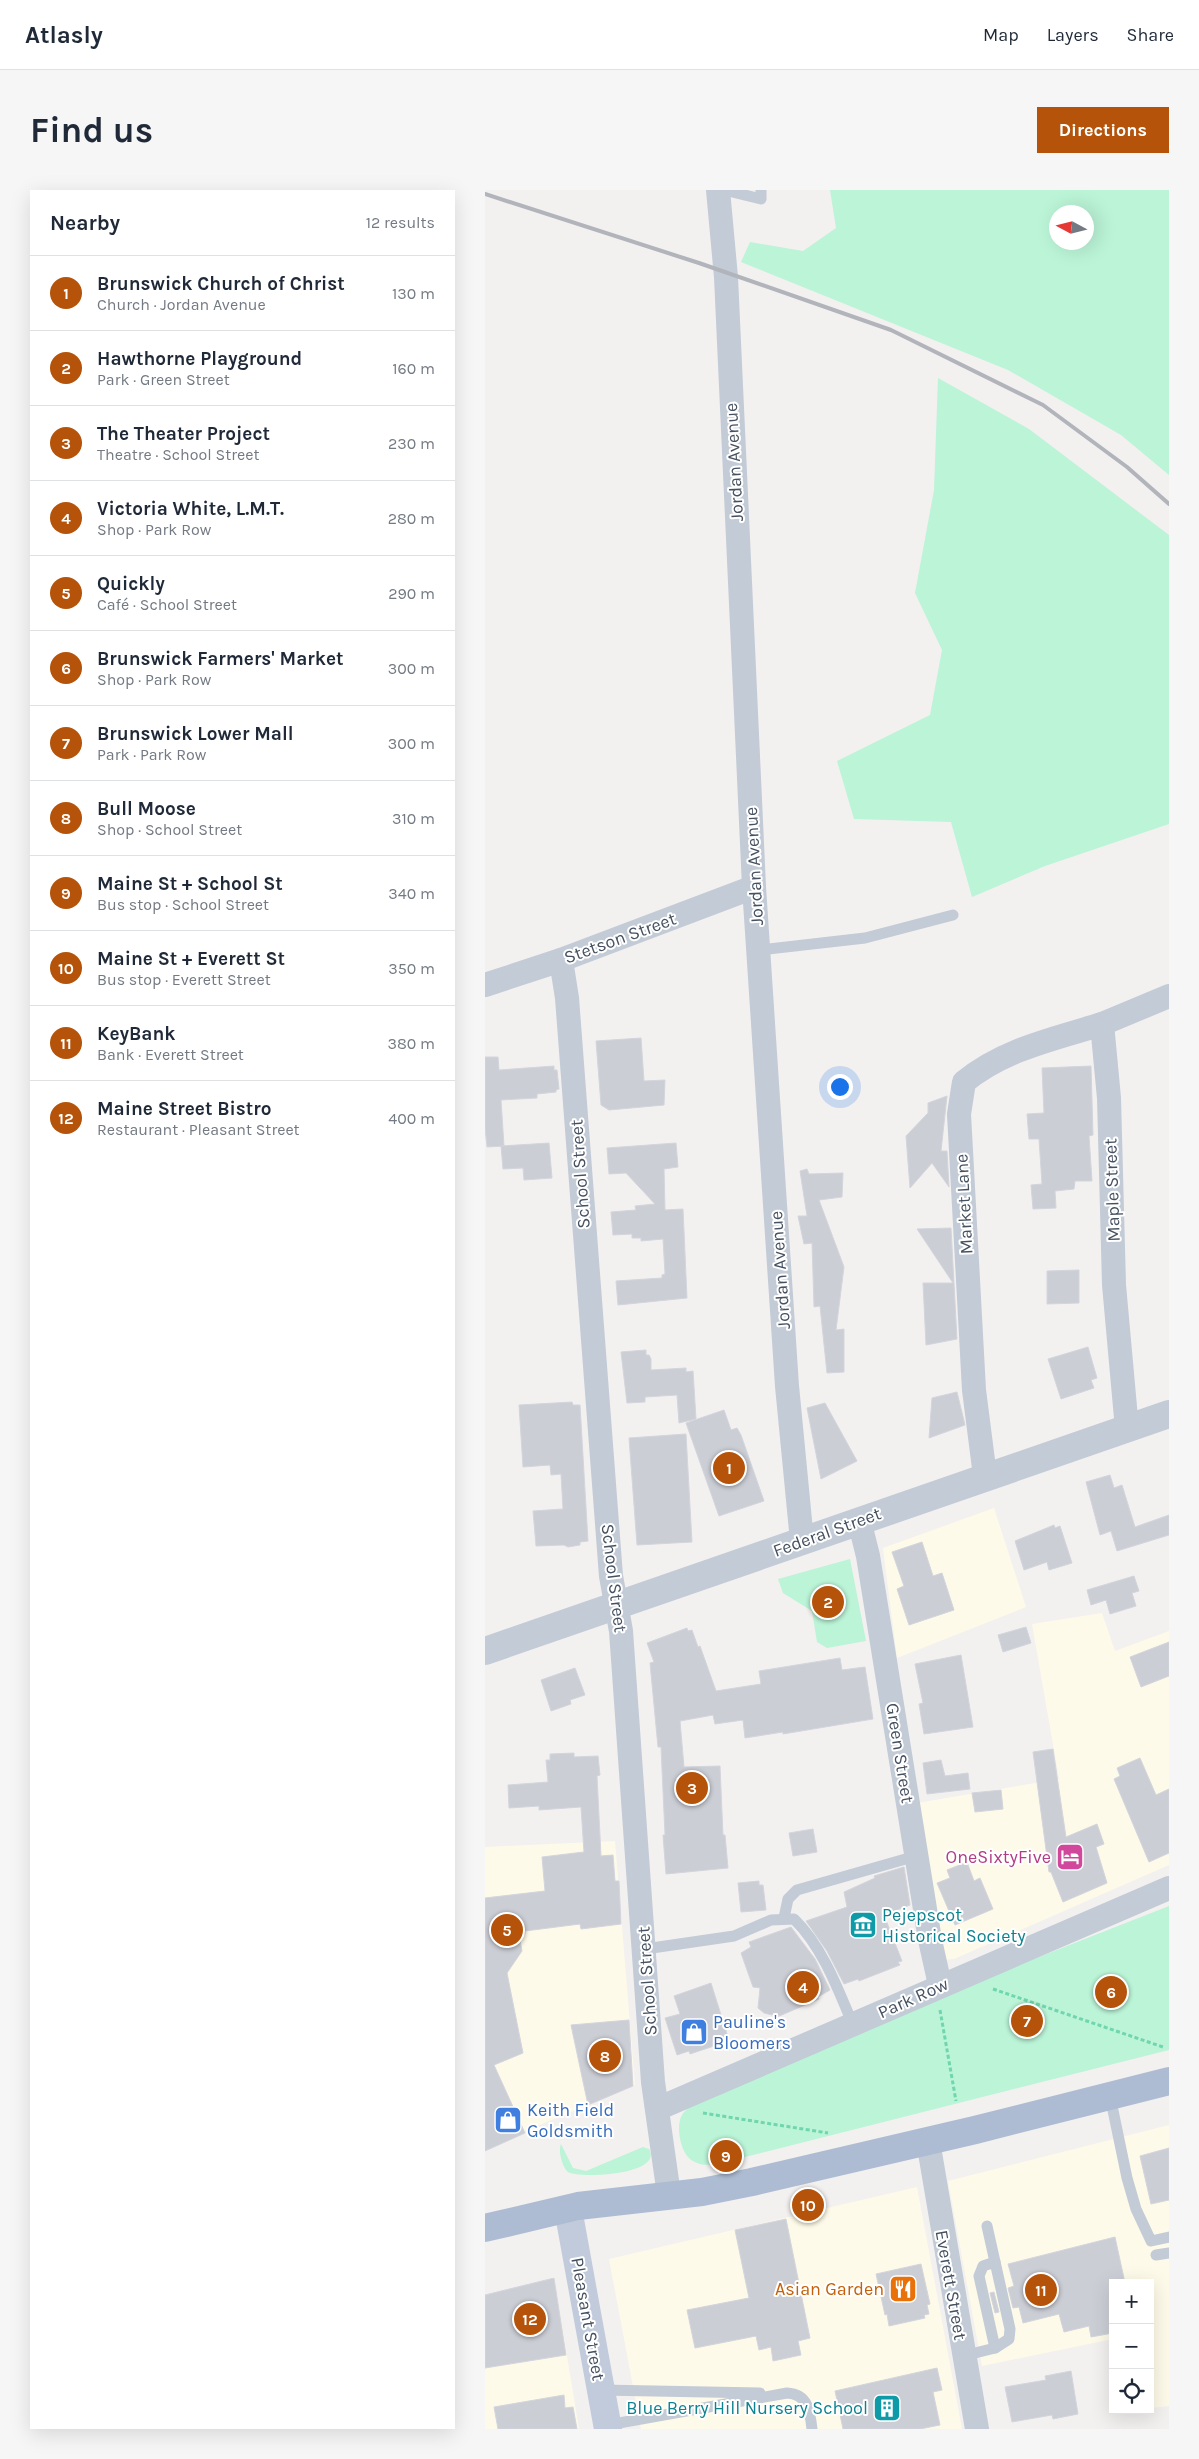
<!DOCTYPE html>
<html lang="en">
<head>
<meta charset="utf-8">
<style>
  body { margin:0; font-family:Karla,sans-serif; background:#f6f6f7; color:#1f2937 }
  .controls { position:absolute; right:15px; bottom:15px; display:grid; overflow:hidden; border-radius:0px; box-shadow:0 5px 20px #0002 }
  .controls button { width:45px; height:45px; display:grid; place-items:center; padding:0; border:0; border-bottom:1px solid #e0e1e3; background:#fff; color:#1f2937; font:25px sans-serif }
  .compass { position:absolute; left:564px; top:15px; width:45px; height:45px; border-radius:50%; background:#fff; box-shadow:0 5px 20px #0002; rotate:277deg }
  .you { position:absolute; left:354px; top:896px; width:18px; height:18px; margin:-12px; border:4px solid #fff; border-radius:50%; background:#1a73e8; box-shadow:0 0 0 8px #1a73e833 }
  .badge { display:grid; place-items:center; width:32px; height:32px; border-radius:50%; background:#b45309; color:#fff; font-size:16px; font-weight:700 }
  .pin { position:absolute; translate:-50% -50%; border:2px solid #fff; box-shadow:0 1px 5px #0006 }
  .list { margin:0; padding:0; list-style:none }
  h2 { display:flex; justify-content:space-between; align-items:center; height:65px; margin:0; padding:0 20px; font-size:21px }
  h2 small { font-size:16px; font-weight:400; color:#747a83 }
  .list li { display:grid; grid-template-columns:32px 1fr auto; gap:15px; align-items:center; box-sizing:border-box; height:75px; padding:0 20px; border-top:1px solid #e0e1e3 }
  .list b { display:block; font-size:19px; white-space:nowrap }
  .list p { margin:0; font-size:16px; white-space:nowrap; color:#747a83 }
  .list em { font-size:16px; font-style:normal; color:#747a83 }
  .icon { flex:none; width:28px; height:28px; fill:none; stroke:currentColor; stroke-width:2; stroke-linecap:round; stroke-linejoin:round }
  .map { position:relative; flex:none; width:684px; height:2239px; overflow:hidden; border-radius:0px }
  header { display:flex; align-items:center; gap:30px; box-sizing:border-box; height:70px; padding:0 25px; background:#fff; border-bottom:1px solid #e0e1e3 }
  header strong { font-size:24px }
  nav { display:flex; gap:28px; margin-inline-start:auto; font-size:18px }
  .intro { display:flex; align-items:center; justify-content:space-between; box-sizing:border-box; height:120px; padding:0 30px }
  h1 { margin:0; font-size:35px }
  .button { padding:12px 22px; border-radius:0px; background:#b45309; color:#fff; font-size:18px; font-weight:700 }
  main { display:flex; gap:30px; padding:0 30px }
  aside { flex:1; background:#fff; border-radius:0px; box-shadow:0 5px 20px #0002 }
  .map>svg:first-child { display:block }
  .commercial { fill:#fefae9 }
  .green { fill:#bbf4d7; fill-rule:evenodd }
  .building { fill:#ccced6; stroke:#d3d5dc }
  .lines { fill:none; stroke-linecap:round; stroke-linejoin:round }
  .path { stroke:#6fd6ae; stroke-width:3; stroke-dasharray:4 2.5; stroke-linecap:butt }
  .service { stroke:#c2cbd6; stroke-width:11 }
  .minor { stroke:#c2cbd6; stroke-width:24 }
  .tertiary { stroke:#c2cbd6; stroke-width:28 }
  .secondary { stroke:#c1cbdb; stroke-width:28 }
  .primary { stroke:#adbcd2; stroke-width:28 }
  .rail { stroke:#b2b4bb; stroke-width:4 }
  .labels { text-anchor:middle; stroke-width:4; stroke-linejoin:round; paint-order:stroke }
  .street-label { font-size:18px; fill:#465160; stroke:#fff }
  .hotel-label { font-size:18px; fill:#b23c85; stroke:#fff; text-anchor:end }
  .culture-label { font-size:18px; fill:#0d838f; stroke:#fff; text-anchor:start }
  .shop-label { font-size:18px; fill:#366cbe; stroke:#fff; text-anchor:start }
  .food-label { font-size:18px; fill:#c56008; stroke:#fff; text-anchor:end }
</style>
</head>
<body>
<header>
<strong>Atlasly</strong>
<nav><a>Map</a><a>Layers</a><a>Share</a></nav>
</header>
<div class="intro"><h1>Find us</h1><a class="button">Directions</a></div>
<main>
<aside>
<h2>Nearby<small>12 results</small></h2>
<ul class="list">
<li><span class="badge">1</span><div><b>Brunswick Church of Christ</b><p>Church · Jordan Avenue</p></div><em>130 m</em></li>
<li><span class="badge">2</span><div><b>Hawthorne Playground</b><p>Park · Green Street</p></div><em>160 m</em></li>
<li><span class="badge">3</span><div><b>The Theater Project</b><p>Theatre · School Street</p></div><em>230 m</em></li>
<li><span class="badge">4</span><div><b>Victoria White, L.M.T.</b><p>Shop · Park Row</p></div><em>280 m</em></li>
<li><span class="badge">5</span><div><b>Quickly</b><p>Café · School Street</p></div><em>290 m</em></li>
<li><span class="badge">6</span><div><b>Brunswick Farmers' Market</b><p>Shop · Park Row</p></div><em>300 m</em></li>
<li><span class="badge">7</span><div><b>Brunswick Lower Mall</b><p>Park · Park Row</p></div><em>300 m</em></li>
<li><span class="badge">8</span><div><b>Bull Moose</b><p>Shop · School Street</p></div><em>310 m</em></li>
<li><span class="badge">9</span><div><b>Maine St + School St</b><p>Bus stop · School Street</p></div><em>340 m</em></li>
<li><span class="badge">10</span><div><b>Maine St + Everett St</b><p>Bus stop · Everett Street</p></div><em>350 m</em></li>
<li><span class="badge">11</span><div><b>KeyBank</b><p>Bank · Everett Street</p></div><em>380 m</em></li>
<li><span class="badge">12</span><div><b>Maine Street Bistro</b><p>Restaurant · Pleasant Street</p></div><em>400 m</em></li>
</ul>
</aside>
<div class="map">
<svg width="684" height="2239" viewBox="0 0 684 2239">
  <rect width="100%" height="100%" fill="#f3f0f0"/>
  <!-- commercial -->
  <g class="commercial">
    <polygon points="509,1318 541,1417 412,1468 398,1358"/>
    <polygon points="617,1423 630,1461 684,1441 684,1675 469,1769 458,1770 432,1613 574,1589 547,1434"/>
    <polygon points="130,1651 150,1895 0,1958 0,1657"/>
    <polygon points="684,1935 684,2216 665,2218 665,2093 628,2093 628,2149 497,2176 463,1991"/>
    <polygon points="432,1997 477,2239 156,2239 124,2069"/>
    <polygon points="69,2087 94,2239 0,2239 0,2108"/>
  </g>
  <!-- green -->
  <g class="green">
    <path d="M345 0H684V285L636 245 523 180 256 72 265 52 318 61 351 38ZM602 22V52H572V22Z"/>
    <polygon points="453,188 544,239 684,345 684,634 560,676 487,707 466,632 369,629 352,571 445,525 457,460 430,403 449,300"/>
    <polygon points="365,1369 381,1451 342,1458 332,1452 327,1421 298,1403 293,1389"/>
    <path d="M684 1716V1860L232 1974C223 1975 216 1976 208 1971 196 1965 191 1939 196 1927 198 1922 202 1919 207 1915L465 1802Z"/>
    <path d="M76 1954 88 1978 101 1981 158 1957 164 1959C179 1985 94 1989 83 1982 77 1977 73 1960 76 1954Z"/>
  </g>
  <!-- building -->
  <g class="building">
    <polygon points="156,848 159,891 180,890 179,915 124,920 116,915 111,851"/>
    <polygon points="0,867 13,867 14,880 69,876 69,880 72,880 74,899 71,900 71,902 52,904 52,908 16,910 19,956 2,957 0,938"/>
    <polygon points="606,876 608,945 604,946 607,991 590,991 589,999 570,1001 571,1018 548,1019 546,995 557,994 554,949 544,949 542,924 559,923 557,878"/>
    <polygon points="462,906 456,961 462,961 464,997 447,973 425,998 421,946 443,923 443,913"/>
    <polygon points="64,953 67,988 39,990 38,978 18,979 16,956"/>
    <polygon points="191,953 193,977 179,979 180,1020 198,1019 202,1108 133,1115 131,1091 177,1088 177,1085 180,1084 178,1049 156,1051 156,1048 147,1048 147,1044 128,1045 126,1022 151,1020 150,1016 170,1014 141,983 124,984 122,958"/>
    <polygon points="322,979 324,984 358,983 357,1007 334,1010 359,1077 351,1140 359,1139 359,1182 342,1183 335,1116 329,1117 327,1053 319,1054 313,1026 322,1026 315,981"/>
    <polygon points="466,1038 472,1149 441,1155 438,1093 468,1093 432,1039"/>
    <polygon points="594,1080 594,1113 562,1114 562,1081"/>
    <polygon points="603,1157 612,1188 606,1190 609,1198 576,1209 563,1169"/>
    <polygon points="161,1160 161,1165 164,1165 166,1169 166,1180 201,1178 201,1182 208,1181 211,1229 194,1233 192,1205 160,1207 160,1212 142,1213 136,1162"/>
    <polygon points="472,1202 480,1235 444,1248 447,1208"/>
    <polygon points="87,1212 88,1215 95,1215 103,1351 95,1352 95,1355 83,1357 79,1355 51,1356 48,1321 78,1319 76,1284 66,1285 65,1275 38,1277 34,1215"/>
    <polygon points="340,1213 372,1271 336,1289 322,1218"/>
    <polygon points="239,1220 246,1240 252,1238 256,1245 279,1311 234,1326 201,1233"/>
    <polygon points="201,1244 207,1352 152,1355 144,1248"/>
    <polygon points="625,1285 629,1298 637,1295 650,1337 684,1325 684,1345 632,1361 626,1341 615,1345 601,1292"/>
    <polygon points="569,1335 570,1338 575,1336 587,1373 564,1380 562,1372 539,1380 530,1351"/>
    <polygon points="437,1352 448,1386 457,1383 469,1420 424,1435 412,1399 419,1396 407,1362"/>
    <polygon points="649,1386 654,1401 647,1403 651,1416 625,1424 621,1410 606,1415 602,1400"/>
    <polygon points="541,1437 546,1453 518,1462 513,1445"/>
    <polygon points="202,1438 203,1441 207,1440 213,1457 215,1456 231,1501 276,1494 274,1481 355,1468 357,1480 380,1477 388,1529 298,1544 298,1542 260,1548 258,1530 230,1534 228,1525 195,1531 199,1577 235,1576 238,1645 240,1645 243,1678 181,1684 178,1645 180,1645 176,1557 173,1557 165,1473 169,1472 162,1453"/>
    <polygon points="684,1452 684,1486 656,1497 645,1467"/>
    <polygon points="476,1465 488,1537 439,1544 434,1514 438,1513 430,1474"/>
    <polygon points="90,1478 100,1505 85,1510 86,1514 66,1521 56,1490"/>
    <polygon points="568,1559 581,1647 612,1634 619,1654 611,1657 622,1693 578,1712 566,1682 564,1682 548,1562"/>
    <polygon points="89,1563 89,1567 113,1566 115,1585 112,1586 116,1666 128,1665 130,1691 134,1691 136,1734 96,1739 95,1734 40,1741 40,1744 34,1744 37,1761 22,1783 38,1863 9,1875 40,1943 0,1961 0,1708 60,1701 57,1667 99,1662 96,1617 54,1620 54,1616 24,1618 23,1595 63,1592 61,1570 65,1570 65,1564"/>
    <polygon points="655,1568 671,1605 684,1599 684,1663 664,1672 629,1589 635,1586 632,1578"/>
    <polygon points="456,1570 460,1586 483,1583 485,1599 442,1604 438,1573"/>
    <polygon points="516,1600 518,1619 490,1622 487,1603"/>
    <polygon points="328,1639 332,1662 308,1666 304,1643"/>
    <polygon points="482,1672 489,1691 495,1688 508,1719 470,1735 452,1693 465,1688 462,1680"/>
    <polygon points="419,1677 425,1715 399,1725 417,1771 413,1772 415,1775 374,1791 373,1789 359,1794 342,1761 321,1731 362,1717 359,1702 390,1688 389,1686"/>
    <polygon points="274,1691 274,1695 278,1695 281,1720 256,1722 253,1693"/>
    <polygon points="306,1737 330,1769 345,1800 333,1807 334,1809 292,1827 291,1824 287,1825 279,1823 273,1818 275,1798 268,1797 256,1763 266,1757 264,1752"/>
    <polygon points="226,1793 243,1847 231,1851 232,1855 205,1864 204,1861 192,1865 180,1828 195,1824 189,1806"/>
    <polygon points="144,1830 148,1896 103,1915 86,1835"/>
    <polygon points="684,1958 684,2010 666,2014 655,1966"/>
    <polygon points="301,2029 325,2148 313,2151 316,2165 288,2171 286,2157 274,2160 271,2146 210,2158 202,2120 264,2108 250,2040"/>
    <polygon points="630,2047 640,2093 628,2093 628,2143 606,2147 604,2136 579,2142 574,2124 538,2133 534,2117 528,2118 523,2098 529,2096 523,2074"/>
    <polygon points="436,2074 445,2114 442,2115 444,2124 439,2125 440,2128 404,2136 402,2124 400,2125 391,2084"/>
    <polygon points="69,2088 81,2165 0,2178 0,2105"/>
    <polygon points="509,2102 514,2122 510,2123 505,2103"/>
    <polygon points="452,2178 457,2200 448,2202 455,2235 435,2239 358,2239 350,2201"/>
    <polygon points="586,2181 593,2224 568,2229 567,2225 527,2232 520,2197 561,2190 560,2186"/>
    <polygon points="79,2205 80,2218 88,2217 92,2239 13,2239 9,2217"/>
  </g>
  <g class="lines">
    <!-- path -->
    <g class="path">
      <polyline points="508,1799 678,1857"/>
      <polyline points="455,1820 471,1911"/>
      <polyline points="218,1923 343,1943"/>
    </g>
    <!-- service -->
    <g class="service">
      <polyline points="239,0 276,9 276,0"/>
      <polyline points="274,760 380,748 468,725"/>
      <polyline points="299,1728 303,1709 312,1700 431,1666"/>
      <path d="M160 1759 249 1746 286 1730 309 1729C337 1756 353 1799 368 1835"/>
      <polyline points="625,1906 642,1988 651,2019 666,2051 684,2047"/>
      <polyline points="671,2065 684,2063"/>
      <polyline points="510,2158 494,2086 498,2076 510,2072"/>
      <polyline points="478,2166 510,2158 524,2149 525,2139 502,2036"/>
      <polyline points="116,2200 275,2203"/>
      <path d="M123 2235 302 2203C323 2204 325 2221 327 2239"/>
    </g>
    <!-- minor -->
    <g class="minor">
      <polyline points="233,0 241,87 269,697 302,1196 317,1351"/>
      <polyline points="76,770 82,808 126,1386 136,1441 168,1892 184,2005"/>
      <polyline points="0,795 76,770 269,697"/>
      <polyline points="642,1239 629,1095 624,908 617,834 684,806"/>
      <path d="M500 1286 489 1200 474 924 479 892C519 859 569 849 617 834"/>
      <polyline points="374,1330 383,1366 445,1750 455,1795"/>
      <polyline points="172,1919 684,1698"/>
      <polyline points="443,1951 492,2239"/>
    </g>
    <!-- tertiary -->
    <polyline class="tertiary" points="0,1461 684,1224"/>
    <!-- secondary -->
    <polyline class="secondary" points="83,2019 123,2239"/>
    <!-- primary -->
    <polyline class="primary" points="0,2038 93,2016 217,2002 267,1992 490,1940 684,1891"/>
    <!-- rail -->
    <polyline class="rail" points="0,4 214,73 406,140 558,215 642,277 684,314"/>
  </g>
  <!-- icons -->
  <defs>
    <g id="hotel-square" transform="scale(1.4375)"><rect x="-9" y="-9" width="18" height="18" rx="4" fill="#d1479c" stroke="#fff"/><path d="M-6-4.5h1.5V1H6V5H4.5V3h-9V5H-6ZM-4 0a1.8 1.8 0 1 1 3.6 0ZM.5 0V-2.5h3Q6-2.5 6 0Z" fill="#fff"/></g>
    <g id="museum-square" transform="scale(1.4375)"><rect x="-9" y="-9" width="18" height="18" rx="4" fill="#0f9aa8" stroke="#fff"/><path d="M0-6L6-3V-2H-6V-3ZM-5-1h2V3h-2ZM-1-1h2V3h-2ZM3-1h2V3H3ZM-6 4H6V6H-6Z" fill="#fff"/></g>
    <g id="shop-square" transform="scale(1.4375)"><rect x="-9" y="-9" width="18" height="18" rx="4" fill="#3f7fe0" stroke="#fff"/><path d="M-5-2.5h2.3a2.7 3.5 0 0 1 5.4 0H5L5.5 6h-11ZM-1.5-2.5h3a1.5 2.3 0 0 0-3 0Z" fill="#fff"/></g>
    <g id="restaurant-square" transform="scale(1.4375)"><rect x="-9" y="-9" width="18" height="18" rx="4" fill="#e8710a" stroke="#fff"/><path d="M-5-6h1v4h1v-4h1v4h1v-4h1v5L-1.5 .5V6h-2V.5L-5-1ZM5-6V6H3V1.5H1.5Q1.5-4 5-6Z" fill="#fff"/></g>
    <g id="building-square" transform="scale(1.4375)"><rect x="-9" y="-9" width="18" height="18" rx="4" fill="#0f9aa8" stroke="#fff"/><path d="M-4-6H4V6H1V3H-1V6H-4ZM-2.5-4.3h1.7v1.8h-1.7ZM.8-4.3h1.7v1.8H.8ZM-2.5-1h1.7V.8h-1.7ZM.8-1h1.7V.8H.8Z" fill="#fff"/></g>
  </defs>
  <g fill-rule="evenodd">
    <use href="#hotel-square" x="585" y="1667"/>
    <use href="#museum-square" x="378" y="1735"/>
    <use href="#shop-square" x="209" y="1842"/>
    <use href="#shop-square" x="23" y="1930"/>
    <use href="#restaurant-square" x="418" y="2099"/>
    <use href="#building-square" x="402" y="2218"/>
  </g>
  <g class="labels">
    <!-- street labels -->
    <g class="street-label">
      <text transform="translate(249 272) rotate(-93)" y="6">Jordan Avenue</text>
      <text transform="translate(269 676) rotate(-93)" y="6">Jordan Avenue</text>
      <text transform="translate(135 748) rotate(-20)" y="6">Stetson Street</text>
      <text transform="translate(95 984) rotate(-94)" y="6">School Street</text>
      <text transform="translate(627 1000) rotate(-92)" y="6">Maple Street</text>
      <text transform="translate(479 1014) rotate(-93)" y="6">Market Lane</text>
      <text transform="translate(295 1080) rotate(-94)" y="6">Jordan Avenue</text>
      <text transform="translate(342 1342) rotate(-20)" y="6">Federal Street</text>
      <text transform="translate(129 1388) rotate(83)" y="6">School Street</text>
      <text transform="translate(415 1563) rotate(81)" y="6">Green Street</text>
      <text transform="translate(162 1791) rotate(-94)" y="6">School Street</text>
      <text transform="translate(428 1808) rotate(-24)" y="6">Park Row</text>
      <text transform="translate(466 2095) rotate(80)" y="6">Everett Street</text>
      <text transform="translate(103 2129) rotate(80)" y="6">Pleasant Street</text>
    </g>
    <!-- hotel labels -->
    <g class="hotel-label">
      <text x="566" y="1673">OneSixtyFive</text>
    </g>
    <!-- culture labels -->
    <g class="culture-label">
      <text x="397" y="1731">Pejepscot<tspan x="397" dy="21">Historical Society</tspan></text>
      <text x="383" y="2224" text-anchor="end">Blue Berry Hill Nursery School</text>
    </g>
    <!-- shop labels -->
    <g class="shop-label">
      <text x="228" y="1838">Pauline's<tspan x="228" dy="21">Bloomers</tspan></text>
      <text x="42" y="1926">Keith Field<tspan x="42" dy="21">Goldsmith</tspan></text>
    </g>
    <!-- food labels -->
    <g class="food-label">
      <text x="399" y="2105">Asian Garden</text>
    </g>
  </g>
</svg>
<div class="controls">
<button>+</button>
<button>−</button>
<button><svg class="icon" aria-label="locate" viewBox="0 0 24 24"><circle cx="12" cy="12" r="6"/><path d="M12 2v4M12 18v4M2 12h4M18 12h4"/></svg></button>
</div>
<svg class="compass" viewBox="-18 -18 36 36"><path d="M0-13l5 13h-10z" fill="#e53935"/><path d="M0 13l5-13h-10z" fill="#747a83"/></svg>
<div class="you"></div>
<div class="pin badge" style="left:244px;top:1278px">1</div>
<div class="pin badge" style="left:343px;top:1412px">2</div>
<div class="pin badge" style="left:207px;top:1598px">3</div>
<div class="pin badge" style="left:318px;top:1797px">4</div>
<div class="pin badge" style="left:22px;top:1740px">5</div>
<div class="pin badge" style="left:626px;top:1802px">6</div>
<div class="pin badge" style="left:542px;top:1831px">7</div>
<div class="pin badge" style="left:120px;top:1866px">8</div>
<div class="pin badge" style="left:241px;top:1966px">9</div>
<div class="pin badge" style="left:323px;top:2015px">10</div>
<div class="pin badge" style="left:556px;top:2100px">11</div>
<div class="pin badge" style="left:45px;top:2129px">12</div>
</div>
</main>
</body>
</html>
